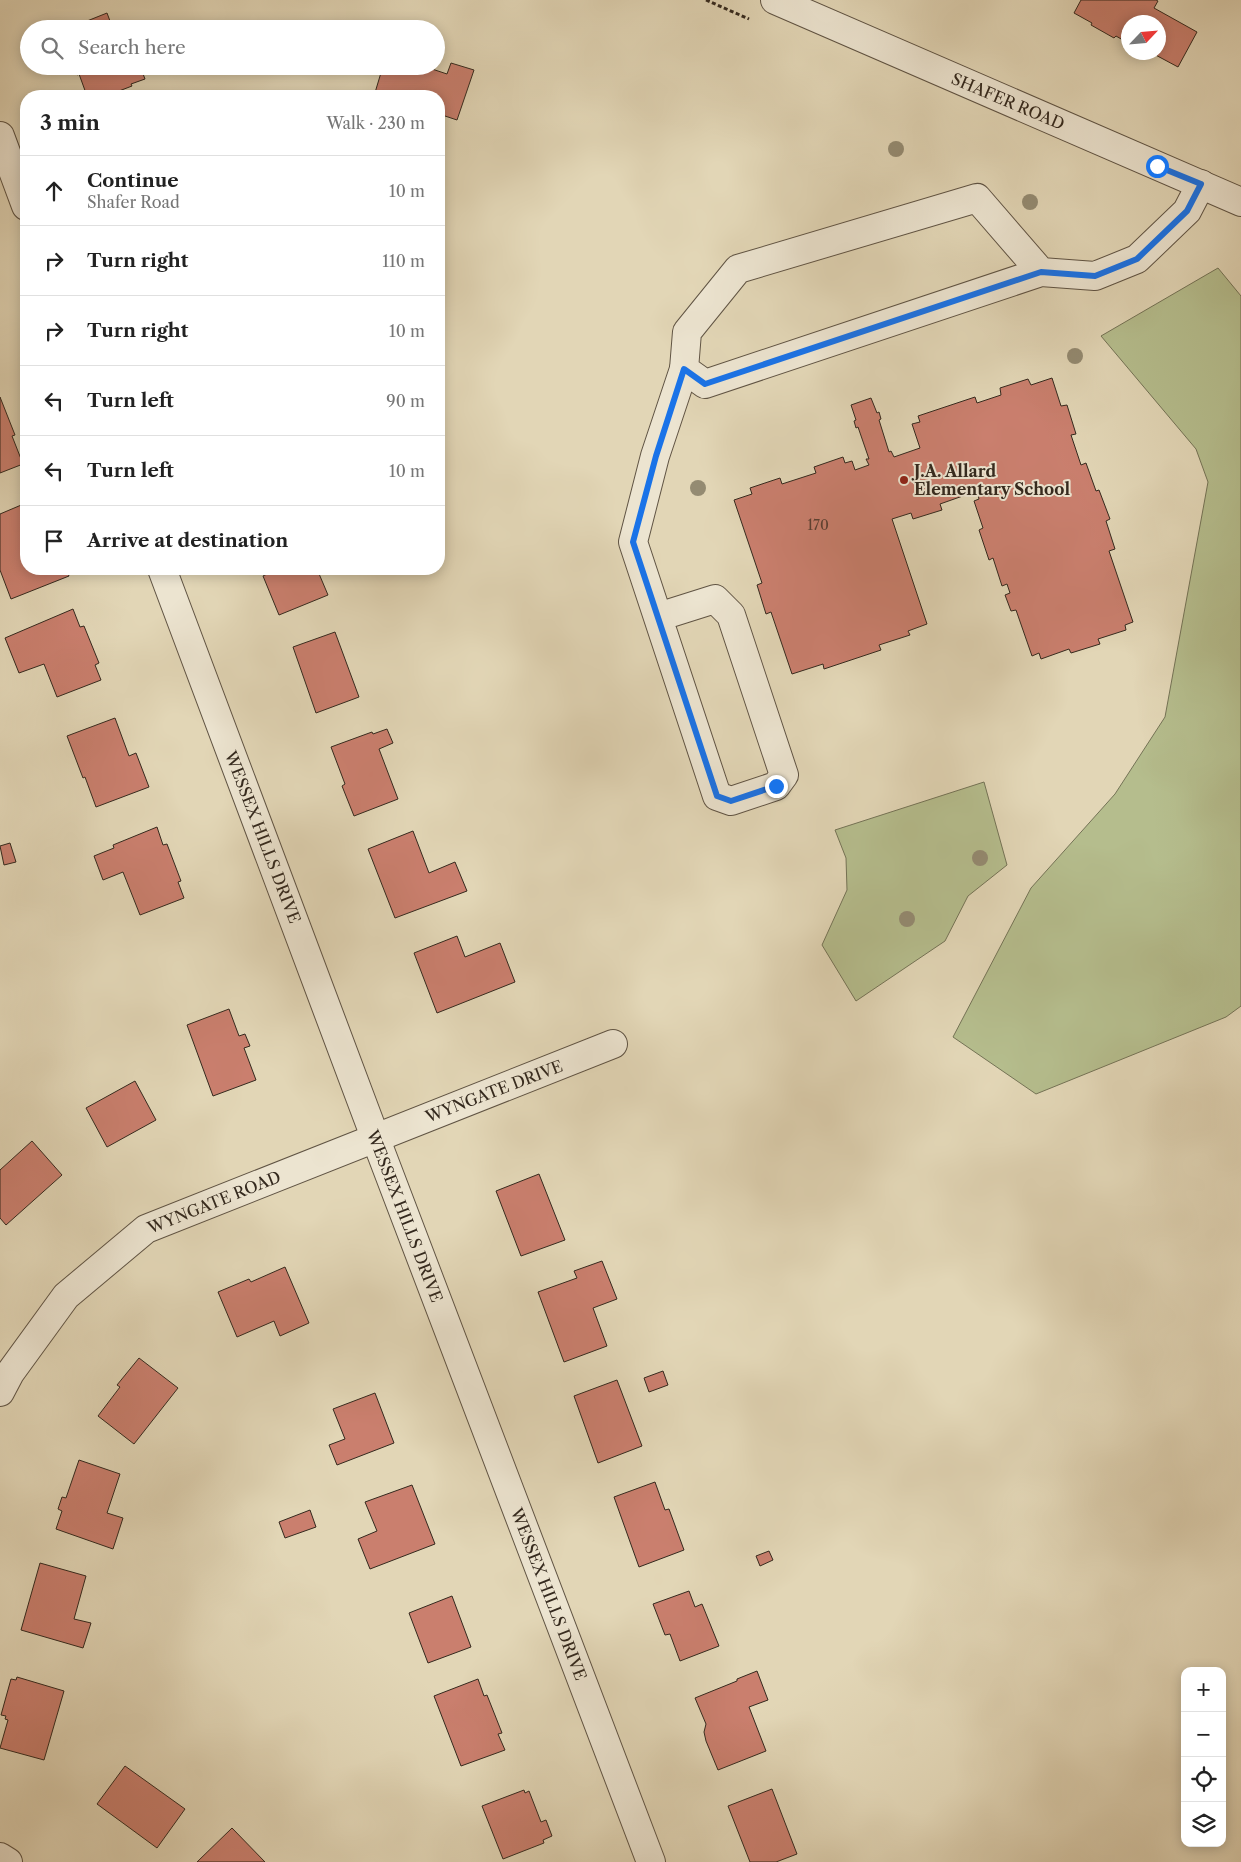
<!DOCTYPE html>
<html lang="en">
<head>
<meta charset="utf-8">
<style>
  body { margin:0; font-family:"Libre Caslon Text",serif; background:#f2f2f2; color:#222 }
  .controls { position:absolute; right:15px; bottom:15px; display:grid; overflow:hidden; border-radius:10px; box-shadow:0 2px 12px #0003 }
  .controls button { width:45px; height:45px; display:grid; place-items:center; padding:0; border:0; border-bottom:1px solid #e0e0e0; background:#fff; color:#222; font:25px sans-serif }
  .compass { position:absolute; left:1121px; top:15px; width:45px; height:45px; border-radius:50%; background:#fff; box-shadow:0 2px 12px #0003; rotate:64deg }
  .stop { position:absolute; width:15px; height:15px; margin:-11px; border:4px solid #1a73e8; border-radius:50%; background:#fff }
  .stop.end { background:#1a73e8; border-color:#fff; box-shadow:0 1px 5px #0008 }
  .list { margin:0; padding:0; list-style:none }
  h2 { display:flex; justify-content:space-between; align-items:center; height:65px; margin:0; padding:0 20px; font-size:21px }
  h2 small { font-size:16px; font-weight:400; color:#767676 }
  .list li { display:grid; grid-template-columns:32px 1fr auto; gap:15px; align-items:center; box-sizing:border-box; height:70px; padding:0 20px; border-top:1px solid #e0e0e0 }
  .list b { display:block; font-size:19px; white-space:nowrap }
  .list p { margin:0; font-size:16px; white-space:nowrap; color:#767676 }
  .list em { font-size:16px; font-style:normal; color:#767676 }
  .icon { flex:none; width:28px; height:28px; fill:none; stroke:currentColor; stroke-width:2; stroke-linecap:round; stroke-linejoin:round }
  .map { position:relative; flex:none; width:1241px; height:1862px; overflow:hidden }
  .search { position:absolute; background:#fff; box-shadow:0 2px 12px #0003; left:20px; top:20px; width:425px; height:55px; display:flex; align-items:center; gap:12px; box-sizing:border-box; padding:0 18px; border-radius:28px; color:#767676; font-size:19px }
  .panel { position:absolute; background:#fff; box-shadow:0 2px 12px #0003; left:20px; top:90px; width:425px; height:485px; border-radius:20px }
  .map>svg:first-child { display:block }
  .green { fill:#b5bd8d; stroke:#747356 }
  .building { fill:#ca7f6e; stroke:#34291e }
  .lines { fill:none; stroke-linecap:round; stroke-linejoin:round }
  .minor-casing { stroke:#605444; stroke-width:30 }
  .path { stroke:#34291e; stroke-width:3; stroke-dasharray:4 2.5; stroke-linecap:butt }
  .minor { stroke:#ece4d0; stroke-width:28 }
  .tree { fill:#948b72 }
  .route { stroke:#1a73e8; stroke-width:6 }
  .poi-dot { fill:#8f2418; stroke:#ece4d0; stroke-width:2 }
  .labels { text-anchor:middle; stroke-width:4; stroke-linejoin:round; paint-order:stroke }
  .number-label { font-size:14px; fill:#5a3e32 }
  .street-label { font-size:16px; fill:#34291e; stroke:#ece4d0 }
  .poi-label { font-size:16px; font-weight:bold; fill:#34291e; stroke:#ece4d0; text-anchor:start }
</style>
</head>
<body>
<div class="map">
<svg width="1241" height="1862" viewBox="0 0 1241 1862">
  <rect width="100%" height="100%" fill="#e2d6b6"/>
  <filter id="stains"><feTurbulence type="fractalNoise" baseFrequency=".004" numOctaves="4"/><feColorMatrix values="0 0 0 0 .2 0 0 0 0 .09 0 0 0 0 .02 0 0 0 .5 -.17"/></filter>
  <radialGradient id="worn" r=".72"><stop offset=".6" stop-color="#630" stop-opacity="0"/><stop offset="1" stop-color="#630" stop-opacity=".3"/></radialGradient>
  <!-- green -->
  <g class="green">
    <polygon points="1218,268 1241,296 1241,1006 1226,1017 1036,1094 953,1037 1031,888 1115,794 1165,717 1208,482 1196,449 1101,336"/>
    <polygon points="984,782 1007,865 968,896 945,941 856,1001 822,945 847,890 846,858 835,830"/>
  </g>
  <!-- building -->
  <g class="building">
    <polygon points="1081,0 1156,0 1158,1 1154,8 1197,32 1178,67 1150,52 1158,52 1158,22 1128,22 1128,43 1116,36 1114,38 1091,25 1092,23 1074,13"/>
    <polygon points="107,13 113,29 67,29"/>
    <polygon points="451,63 474,70 457,120 439,114 439,96 374,96 383,66 423,66 447,74"/>
    <polygon points="73,66 140,66 145,79 131,84 132,86 106,96 87,96 79,74 77,75"/>
    <polygon points="1052,378 1061,406 1067,405 1076,434 1071,435 1081,465 1086,463 1096,491 1099,490 1110,519 1106,521 1115,549 1109,551 1133,622 1125,625 1126,630 1098,639 1100,644 1071,653 1069,649 1041,659 1039,653 1032,656 1016,610 1011,611 1005,595 1010,593 1007,584 1002,586 993,558 989,560 979,530 983,528 974,501 979,499 977,491 940,504 942,510 913,519 911,513 892,519 927,624 908,631 910,635 879,645 881,650 824,669 823,664 792,674 771,612 766,614 757,585 762,583 734,500 752,494 750,488 780,478 782,484 816,473 814,467 843,457 845,463 852,461 855,470 869,465 866,459 869,459 858,427 856,428 854,421 856,420 851,405 871,398 877,413 879,412 881,419 879,420 889,452 891,451 894,457 920,448 912,424 920,422 918,416 975,397 977,403 1001,395 1000,388 1028,379 1031,385"/>
    <polygon points="0,397 15,435 12,436 23,464 0,473"/>
    <polygon points="26,503 26,569 66,569 69,576 11,599 0,570 0,514"/>
    <polygon points="265,569 317,569 328,595 279,615 263,576 267,574"/>
    <polygon points="73,609 80,627 84,626 99,663 95,665 101,680 57,697 44,664 19,673 5,638"/>
    <polygon points="335,632 359,697 316,713 293,647"/>
    <polygon points="115,718 129,756 136,753 149,787 96,807 85,777 83,778 67,736"/>
    <polygon points="387,729 393,743 379,749 398,799 354,816 342,786 345,784 331,747 372,732 373,734"/>
    <polygon points="157,827 163,845 167,844 181,881 178,882 184,898 140,915 123,872 103,880 94,856 114,848 113,845"/>
    <polygon points="413,831 429,873 455,862 467,891 395,918 368,849"/>
    <polygon points="10,843 16,862 4,865 0,846"/>
    <polygon points="457,936 465,957 500,943 515,982 437,1013 414,953"/>
    <polygon points="229,1009 239,1036 245,1034 250,1046 244,1048 256,1080 213,1096 187,1025"/>
    <polygon points="135,1081 156,1120 107,1147 86,1108"/>
    <polygon points="32,1141 62,1175 6,1225 0,1218 0,1170"/>
    <polygon points="539,1174 565,1240 521,1256 496,1191"/>
    <polygon points="602,1261 617,1299 593,1308 607,1346 564,1362 538,1292 577,1278 574,1271"/>
    <polygon points="285,1267 309,1323 280,1336 274,1321 237,1337 218,1292 249,1279 251,1282"/>
    <polygon points="139,1358 178,1388 134,1444 98,1416 120,1387 117,1385"/>
    <polygon points="663,1371 668,1385 649,1392 644,1378"/>
    <polygon points="617,1380 642,1446 598,1463 574,1396"/>
    <polygon points="375,1393 394,1443 337,1465 329,1445 345,1439 333,1409"/>
    <polygon points="79,1460 120,1474 107,1513 123,1518 113,1549 56,1529 62,1511 58,1509 62,1497 66,1498"/>
    <polygon points="655,1482 665,1510 669,1509 684,1550 639,1567 614,1497"/>
    <polygon points="412,1485 435,1544 370,1569 358,1539 377,1531 365,1502"/>
    <polygon points="310,1510 316,1527 285,1538 279,1522"/>
    <polygon points="769,1551 773,1560 760,1566 756,1556"/>
    <polygon points="40,1563 86,1576 74,1619 91,1623 83,1648 21,1630"/>
    <polygon points="689,1591 695,1607 702,1604 719,1646 680,1661 670,1634 665,1635 653,1604"/>
    <polygon points="452,1596 471,1647 428,1663 409,1613"/>
    <polygon points="757,1671 768,1700 749,1707 766,1751 718,1770 706,1741 704,1732 706,1724 695,1698 737,1681 737,1679"/>
    <polygon points="17,1677 64,1691 44,1760 0,1748 8,1720 5,1719 6,1716 1,1715 11,1679 16,1680"/>
    <polygon points="478,1679 484,1696 487,1695 502,1733 498,1734 505,1750 461,1766 434,1696"/>
    <polygon points="125,1766 185,1809 157,1848 97,1804"/>
    <polygon points="772,1789 797,1854 776,1862 750,1862 728,1806"/>
    <polygon points="524,1790 525,1793 529,1791 541,1822 546,1820 552,1836 543,1840 544,1843 503,1859 482,1806"/>
    <polygon points="232,1828 265,1862 197,1862"/>
  </g>
  <g class="lines">
    <!-- minor casing -->
    <g class="minor-casing">
      <g id="minor">
        <polyline points="775,0 1241,202"/>
        <polyline points="0,136 26,206"/>
        <polyline points="1041,272 977,198 738,269 687,332 684,369 705,384 1041,272 1095,276 1137,259 1187,211 1201,184"/>
        <polyline points="162,569 375,1137 651,1862"/>
        <polyline points="658,617 715,599 731,615 784,775 776,786 731,801 717,796 633,542 655,456 684,369"/>
        <polyline points="0,1392 10,1373 66,1296 146,1229 613,1044"/>
        <polyline points="0,1857 8,1862"/>
      </g>
    </g>
    <!-- path -->
    <polyline class="path" points="706,0 749,19"/>
    <!-- minor -->
    <use href="#minor" class="minor"/>
  </g>
  <!-- trees -->
  <g class="tree">
    <circle cx="896" cy="149" r="8"/>
    <circle cx="1030" cy="202" r="8"/>
    <circle cx="1075" cy="356" r="8"/>
    <circle cx="698" cy="488" r="8"/>
    <circle cx="980" cy="858" r="8"/>
    <circle cx="907" cy="919" r="8"/>
  </g>
  <g class="lines">
    <!-- route -->
    <polyline class="route" points="776,786 731,801 717,796 633,542 656,456 684,369 705,384 1041,272 1095,276 1137,259 1187,211 1201,184 1157,166"/>
  </g>
  <!-- markers -->
  <circle class="poi-dot" cx="904" cy="480" r="5"/>
  <g class="labels">
    <!-- number labels -->
    <g class="number-label">
      <text x="818" y="530">170</text>
    </g>
    <!-- street labels -->
    <g class="street-label">
      <text transform="translate(1008 101) rotate(23)" y="6">SHAFER ROAD</text>
      <text transform="translate(263 837) rotate(69)" y="6">WESSEX HILLS DRIVE</text>
      <text transform="translate(494 1091) rotate(-21)" y="6">WYNGATE DRIVE</text>
      <text transform="translate(214 1202) rotate(-22)" y="6">WYNGATE ROAD</text>
      <text transform="translate(405 1216) rotate(69)" y="6">WESSEX HILLS DRIVE</text>
      <text transform="translate(549 1594) rotate(69)" y="6">WESSEX HILLS DRIVE</text>
    </g>
    <!-- poi labels -->
    <g class="poi-label">
      <text x="914" y="477">J.A. Allard<tspan x="914" dy="18">Elementary School</tspan></text>
    </g>
  </g>
  <rect width="100%" height="100%" filter="url(#stains)"/>
  <rect width="100%" height="100%" fill="url(#worn)"/>
</svg>
<div class="controls">
<button>+</button>
<button>−</button>
<button><svg class="icon" aria-label="locate" viewBox="0 0 24 24"><circle cx="12" cy="12" r="6"/><path d="M12 2v4M12 18v4M2 12h4M18 12h4"/></svg></button>
<button><svg class="icon" aria-label="layers" viewBox="0 0 24 24"><path d="M12 4l9 5-9 5-9-5zM3 14l9 5 9-5"/></svg></button>
</div>
<svg class="compass" viewBox="-18 -18 36 36"><path d="M0-13l5 13h-10z" fill="#e53935"/><path d="M0 13l5-13h-10z" fill="#767676"/></svg>
<div class="stop" style="left:1157px;top:166px"></div>
<div class="stop end" style="left:776px;top:786px"></div>
<div class="search"><svg class="icon" aria-label="search" viewBox="0 0 24 24"><circle cx="10" cy="10" r="6"/><path d="M15 15l6 6"/></svg>Search here</div>
<section class="panel">
<h2>3 min<small>Walk · 230 m</small></h2>
<ul class="list">
<li><svg class="icon" aria-label="ahead" viewBox="0 0 24 24"><path d="M12 20V5M6 11l6-6 6 6"/></svg><div><b>Continue</b><p>Shafer Road</p></div><em>10 m</em></li>
<li><svg class="icon" aria-label="right" viewBox="0 0 24 24"><path d="M7 20v-9h11M14 6l5 5-5 5"/></svg><div><b>Turn right</b></div><em>110 m</em></li>
<li><svg class="icon" aria-label="right" viewBox="0 0 24 24"><path d="M7 20v-9h11M14 6l5 5-5 5"/></svg><div><b>Turn right</b></div><em>10 m</em></li>
<li><svg class="icon" aria-label="left" viewBox="0 0 24 24"><path d="M17 20v-9H6M10 6l-5 5 5 5"/></svg><div><b>Turn left</b></div><em>90 m</em></li>
<li><svg class="icon" aria-label="left" viewBox="0 0 24 24"><path d="M17 20v-9H6M10 6l-5 5 5 5"/></svg><div><b>Turn left</b></div><em>10 m</em></li>
<li><svg class="icon" aria-label="arrive" viewBox="0 0 24 24"><path d="M6 21V4h12l-3 4 3 4H6"/></svg><div><b>Arrive at destination</b></div></li>
</ul>
</section>
</div>
</body>
</html>
